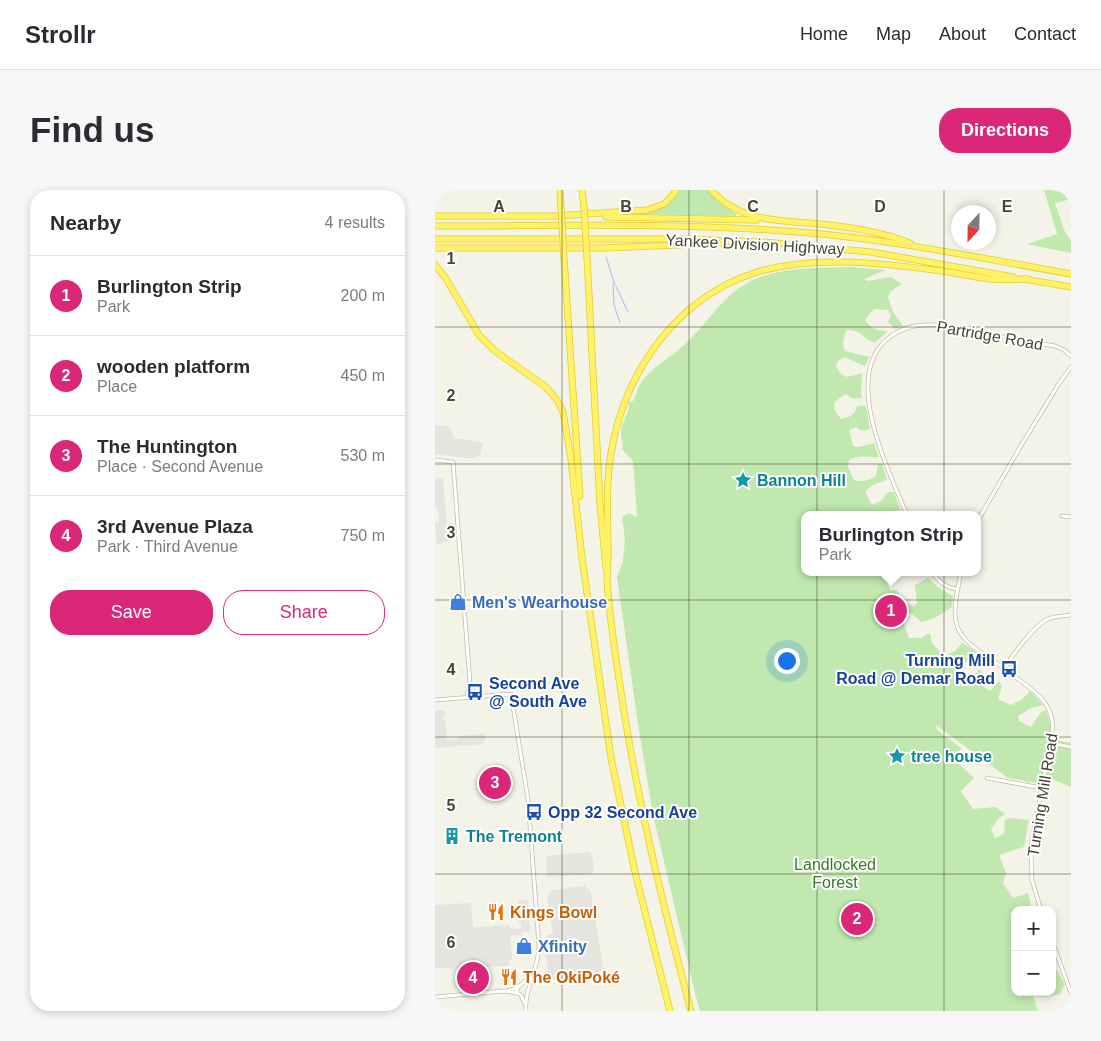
<!DOCTYPE html>
<html lang="en">
<head>
<meta charset="utf-8">
<style>
  body { margin:0; font-family:Helvetica,sans-serif; background:#f7f7f7; color:#2b2b33 }
  .controls { position:absolute; right:15px; bottom:15px; display:grid; overflow:hidden; border-radius:10px; box-shadow:0 2px 8px #0003 }
  .controls button { width:45px; height:45px; display:grid; place-items:center; padding:0; border:0; border-bottom:1px solid #e1e1e2; background:#fff; color:#2b2b33; font:25px sans-serif }
  .compass { position:absolute; left:516px; top:15px; width:45px; height:45px; border-radius:50%; background:#fff; box-shadow:0 2px 8px #0003; rotate:202deg }
  .you { position:absolute; left:351px; top:470px; width:18px; height:18px; margin:-12px; border:4px solid #fff; border-radius:50%; background:#1a73e8; box-shadow:0 0 0 8px #1a73e833 }
  .badge { display:grid; place-items:center; width:32px; height:32px; border-radius:50%; background:#db2777; color:#fff; font-size:16px; font-weight:700 }
  .pin { position:absolute; translate:-50% -50%; border:2px solid #fff; box-shadow:0 1px 5px #0006 }
  .popup { position:absolute; left:366px; top:321px; width:180px; height:65px; box-sizing:border-box; display:grid; place-content:center; border-radius:10px; background:#fff; filter:drop-shadow(0 1px 4px #0005); font-size:16px; white-space:nowrap; color:#7c7c81 }
  .popup b { font-size:19px; color:#2b2b33 }
  .popup::after { content:''; position:absolute; left:50%; top:100%; margin-left:-10px; border:10px solid transparent; border-top-color:#fff }
  .list { margin:0; padding:0; list-style:none }
  h2 { display:flex; justify-content:space-between; align-items:center; height:65px; margin:0; padding:0 20px; font-size:21px }
  h2 small { font-size:16px; font-weight:400; color:#7c7c81 }
  .list li { display:grid; grid-template-columns:32px 1fr auto; gap:15px; align-items:center; box-sizing:border-box; height:80px; padding:0 20px; border-top:1px solid #e1e1e2 }
  .list b { display:block; font-size:19px; white-space:nowrap }
  .list p { margin:0; font-size:16px; white-space:nowrap; color:#7c7c81 }
  .list em { font-size:16px; font-style:normal; color:#7c7c81 }
  .actions { display:flex; gap:10px; padding:15px 20px }
  .actions a { flex:1; padding:11px 0; border:1px solid #db2777; border-radius:20px; text-align:center; font-size:18px; color:#db2777 }
  .actions .main { background:#db2777; color:#fff }
  .map { position:relative; flex:none; width:636px; height:821px; overflow:hidden; border-radius:20px }
  header { display:flex; align-items:center; gap:30px; box-sizing:border-box; height:70px; padding:0 25px; background:#fff; border-bottom:1px solid #e1e1e2 }
  header strong { font-size:24px }
  nav { display:flex; gap:28px; margin-inline-start:auto; font-size:18px }
  .intro { display:flex; align-items:center; justify-content:space-between; box-sizing:border-box; height:120px; padding:0 30px }
  h1 { margin:0; font-size:35px }
  .button { padding:12px 22px; border-radius:20px; background:#db2777; color:#fff; font-size:18px; font-weight:700 }
  main { display:flex; gap:30px; padding:0 30px }
  aside { flex:1; background:#fff; border-radius:20px; box-shadow:0 2px 8px #0003 }
  .map>svg:first-child { display:block }
  .green { fill:#c1e9af }
  .parking { fill:#e5e4df }
  .lines { fill:none; stroke-linecap:round; stroke-linejoin:round }
  .stream { stroke:#a2bef2; stroke-width:1 }
  .minor-casing { stroke:#c0bea9; stroke-width:4.5 }
  .motorway-casing { stroke:#e2cc34; stroke-width:7 }
  .minor { stroke:#fff; stroke-width:3 }
  .motorway { stroke:#fff267; stroke-width:5.5 }
  .motorway-bridge-casing { stroke:#e2cc34; stroke-width:7; stroke-linecap:butt }
  .motorway-bridge { stroke:#fff267; stroke-width:5.5 }
  .grid { fill:none; stroke:#474536; stroke-width:1; stroke-opacity:0.55 }
  .labels { text-anchor:middle; stroke-width:4; stroke-linejoin:round; paint-order:stroke }
  .street-label { font-size:16px; fill:#474536; stroke:#fff }
  .culture-label { font-size:16px; font-weight:bold; fill:#0d838f; stroke:#fff; text-anchor:start }
  .shop-label { font-size:16px; font-weight:bold; fill:#366cbe; stroke:#fff; text-anchor:start }
  .transit-label { font-size:16px; font-weight:bold; fill:#164399; stroke:#fff; text-anchor:start }
  .park-label { font-size:16px; fill:#327b27; stroke:#fff }
  .food-label { font-size:16px; font-weight:bold; fill:#c56008; stroke:#fff; text-anchor:start }
  .grid-label { font-size:16px; text-anchor:middle; font-weight:bold; fill:#474536; stroke:#fff; stroke-width:4; stroke-linejoin:round; paint-order:stroke }
</style>
</head>
<body>
<header>
<strong>Strollr</strong>
<nav><a>Home</a><a>Map</a><a>About</a><a>Contact</a></nav>
</header>
<div class="intro"><h1>Find us</h1><a class="button">Directions</a></div>
<main>
<aside>
<h2>Nearby<small>4 results</small></h2>
<ul class="list">
<li><span class="badge">1</span><div><b>Burlington Strip</b><p>Park</p></div><em>200 m</em></li>
<li><span class="badge">2</span><div><b>wooden platform</b><p>Place</p></div><em>450 m</em></li>
<li><span class="badge">3</span><div><b>The Huntington</b><p>Place · Second Avenue</p></div><em>530 m</em></li>
<li><span class="badge">4</span><div><b>3rd Avenue Plaza</b><p>Park · Third Avenue</p></div><em>750 m</em></li>
</ul>
<div class="actions"><a class="main">Save</a><a>Share</a></div>
</aside>
<div class="map">
<svg width="636" height="821" viewBox="0 0 636 821">
  <rect width="100%" height="100%" fill="#f4f3e7"/>
  <!-- green -->
  <g class="green">
    <polygon points="244,0 272,0 285,13 301,24 301,26 203,24 217,21 229,17"/>
    <polygon points="609,0 636,0 636,9 620,13 629,40 636,51 636,63 592,54 622,44"/>
    <path d="M416 77 451 80 429 89 433 91 456 87 467 94 456 101 453 107 458 122 468 136 460 139 453 132 456 125 453 120 439 119 430 130C436 139 442 141 453 141L440 153C428 149 427 140 412 140 408 147 407 153 410 161L434 167 430 176 409 167 403 171 401 176 405 183 412 187 427 183 426 203 427 208 418 209 411 204 404 208 399 213 400 221 406 229C414 227 420 226 422 216H431L435 239 427 241 421 237 414 240 418 256 424 257 439 253 444 267C431 268 426 264 414 270L413 277 419 290C427 292 433 291 441 286L443 274H447L452 290 437 295 430 302 437 315 446 311 453 302H459L465 320 444 322 445 325H370V382H448L455 400H462L469 412 478 416 482 413 480 395 493 388 504 398 518 406 517 417C507 424 498 430 486 432L476 423 469 426V435L474 448H486L495 443 497 453 509 466 520 461 527 453 537 459 547 468 538 474 526 471 521 476 522 481 537 489 544 479 547 483 544 494 555 501 564 491 567 496 563 509 576 515 586 510 595 501 608 515 596 518 583 526 584 531 596 537 606 522 611 520 616 536 614 548H611L636 553V597L605 584 602 592 600 593 573 588 501 535 502 540 526 558 523 573 539 588 526 601 538 619 561 617 570 624 564 628 556 639 560 648 569 644 570 630 576 628 594 630 589 657 564 665 571 683 568 693 578 708 593 703 596 715 590 720H580V802H617V776L621 779 630 794 625 804 612 807 598 806 603 821H265L261 807 218 625 204 541 182 387 188 371 190 349 187 327 194 323 202 327 198 271 187 259C189 252 186 250 186 243 186 232 195 223 194 212L198 211C201 206 202 199 205 194 216 177 237 167 251 153 269 137 284 112 304 98 336 76 379 78 416 77Z"/>
    <polygon points="32,776 43,776 44,799 33,800"/>
  </g>
  <!-- parking -->
  <g class="parking">
    <polygon points="0,235 11,236 16,240 19,249 26,249 48,253 45,266 41,265 40,269 0,264"/>
    <polygon points="0,288 8,288 13,351 4,354 2,354 0,333 4,333 3,318 0,318"/>
    <polygon points="10,520 11,523 7,529 10,529 12,548 9,550 22,549 23,546 49,543 50,546 51,546 48,554 0,558 0,521"/>
    <polygon points="155,662 158,669 159,680 157,684 112,687 111,666"/>
    <polygon points="151,695 152,699 155,699 169,781 113,791 113,787 114,786 108,750 111,749 111,746 118,744 112,706 115,705 115,701"/>
    <polygon points="93,710 95,742 87,742 87,745 75,746 77,770 74,770 74,776 49,777 49,774 32,775 32,779 0,778 0,715 36,713 38,737 75,735 75,739 86,738 86,733 84,733 82,711"/>
  </g>
  <g class="lines">
    <!-- stream -->
    <g class="stream">
      <polyline points="171,67 179,92 193,122"/>
      <polyline points="178,93 179,115 185,133"/>
    </g>
    <!-- minor casing -->
    <g class="minor-casing">
      <g id="minor">
        <polyline points="0,270 18,272 35,493 32,507"/>
        <path d="M472 325C454 281 409 192 449 152 464 137 482 134 502 135L620 156 629 160 636 166"/>
        <polyline points="627,326 636,327"/>
        <polyline points="542,332 584,259 623,195 636,177"/>
        <path d="M497 382C504 392 511 398 523 399"/>
        <path d="M526 382C523 398 517 420 522 436 527 449 538 457 548 464 560 472 572 480 583 489 603 503 621 517 617 544L596 656 597 690 606 720"/>
        <path d="M570 479C575 467 601 434 613 429 620 426 629 426 636 425"/>
        <path d="M0 510 76 504 93 609 104 756C104 779 89 798 91 821"/>
        <polyline points="615,553 636,557"/>
        <polyline points="552,588 607,598"/>
        <polyline points="617,751 636,803"/>
        <polyline points="82,798 82,803 86,805 90,814"/>
        <polyline points="71,801 82,798 95,787"/>
        <polyline points="0,807 69,801 82,803"/>
      </g>
    </g>
    <!-- motorway casing -->
    <g class="motorway-casing">
      <g id="motorway">
        <polyline points="125,0 126,17"/>
        <polyline points="147,0 149,17"/>
        <path d="M276 0C305 33 346 30 385 34 416 37 447 42 475 53"/>
        <polyline points="0,26 121,26 212,20 229,14 237,6 241,0"/>
        <polyline points="171,27 322,30"/>
        <path d="M0 36C121 36 243 32 363 42 455 49 545 68 636 84"/>
        <polyline points="0,49 245,49 329,52 436,62 578,87"/>
        <polyline points="0,58 169,58 290,53"/>
        <polyline points="129,68 145,306"/>
        <polyline points="152,68 165,314 171,378"/>
        <polyline points="0,75 10,87 44,145 60,161 111,197 122,210 128,222 136,269 147,368 176,568 200,682 235,821"/>
        <polyline points="589,89 636,97"/>
        <path d="M256 821C228 715 202 610 186 502 180 464 174 426 172 388 172 381 173 374 173 366 173 330 170 294 177 258 192 178 243 107 322 82 379 65 448 73 506 81 522 83 538 87 555 89 567 90 580 89 593 89"/>
      </g>
    </g>
    <!-- minor -->
    <use href="#minor" class="minor"/>
    <!-- motorway -->
    <use href="#motorway" class="motorway"/>
    <!-- motorway-bridge casing -->
    <g class="motorway-bridge-casing">
      <g id="motorway-bridge">
        <polyline points="126,17 129,68"/>
        <polyline points="149,17 152,68"/>
      </g>
    </g>
    <!-- motorway-bridge -->
    <use href="#motorway-bridge" class="motorway-bridge"/>
  </g>
  <!-- grid -->
  <path class="grid" d="M127 0V821M254 0V821M382 0V821M509 0V821M0 137H636M0 274H636M0 410H636M0 547H636M0 684H636"/>
  <!-- icons -->
  <defs>
    <g id="sight-bare" transform="scale(1.35)"><path d="M0-6L1.8-2.2L6-1.7L2.9 1.2L3.7 5.4L0 3.3L-3.7 5.4L-2.9 1.2L-6-1.7L-1.8-2.2Z" fill="#0f9aa8" stroke="#fff" stroke-width="2.5" paint-order="stroke"/></g>
    <g id="shop-bare" transform="scale(1.35)"><path d="M-5-2.5h2.3a2.7 3.5 0 0 1 5.4 0H5L5.5 6h-11ZM-1.5-2.5h3a1.5 2.3 0 0 0-3 0Z" fill="#3f7fe0" stroke="#fff" stroke-width="2.5" paint-order="stroke"/></g>
    <g id="bus-bare" transform="scale(1.35)"><path d="M-5-6H5V4H4V6H2V4H-2V6H-4V4H-5ZM-3.5-4V0h7V-4ZM-3.5 1.2v1.5H-2V1.2ZM2 1.2v1.5H3.5V1.2Z" fill="#1a4fb4" stroke="#fff" stroke-width="2.5" paint-order="stroke"/></g>
    <g id="building-bare" transform="scale(1.35)"><path d="M-4-6H4V6H1V3H-1V6H-4ZM-2.5-4.3h1.7v1.8h-1.7ZM.8-4.3h1.7v1.8H.8ZM-2.5-1h1.7V.8h-1.7ZM.8-1h1.7V.8H.8Z" fill="#0f9aa8" stroke="#fff" stroke-width="2.5" paint-order="stroke"/></g>
    <g id="restaurant-bare" transform="scale(1.35)"><path d="M-5-6h1v4h1v-4h1v4h1v-4h1v5L-1.5 .5V6h-2V.5L-5-1ZM5-6V6H3V1.5H1.5Q1.5-4 5-6Z" fill="#e8710a" stroke="#fff" stroke-width="2.5" paint-order="stroke"/></g>
  </defs>
  <g fill-rule="evenodd">
    <use href="#sight-bare" x="308" y="290"/>
    <use href="#shop-bare" x="23" y="412"/>
    <use href="#bus-bare" x="574" y="479"/>
    <use href="#bus-bare" x="40" y="502"/>
    <use href="#sight-bare" x="462" y="566"/>
    <use href="#bus-bare" x="99" y="622"/>
    <use href="#building-bare" x="17" y="646"/>
    <use href="#restaurant-bare" x="61" y="722"/>
    <use href="#shop-bare" x="89" y="756"/>
    <use href="#restaurant-bare" x="74" y="787"/>
  </g>
  <g class="labels">
    <!-- street labels -->
    <g class="street-label">
      <text transform="translate(320 54) rotate(3)" y="6">Yankee Division Highway</text>
      <text transform="translate(555 145) rotate(10)" y="6">Partridge Road</text>
      <text transform="translate(607 605) rotate(-81)" y="6">Turning Mill Road</text>
    </g>
    <!-- culture labels -->
    <g class="culture-label">
      <text x="322" y="296">Bannon Hill</text>
      <text x="476" y="572">tree house</text>
      <text x="31" y="652">The Tremont</text>
    </g>
    <!-- shop labels -->
    <g class="shop-label">
      <text x="37" y="418">Men's Wearhouse</text>
      <text x="103" y="762">Xfinity</text>
    </g>
    <!-- transit labels -->
    <g class="transit-label">
      <text x="560" y="476" text-anchor="end">Turning Mill<tspan x="560" dy="18">Road @ Demar Road</tspan></text>
      <text x="54" y="499">Second Ave<tspan x="54" dy="18">@ South Ave</tspan></text>
      <text x="113" y="628">Opp 32 Second Ave</text>
    </g>
    <!-- park labels -->
    <g class="park-label">
      <text x="400" y="680">Landlocked<tspan x="400" dy="18">Forest</tspan></text>
    </g>
    <!-- food labels -->
    <g class="food-label">
      <text x="75" y="728">Kings Bowl</text>
      <text x="88" y="793">The OkiPoké</text>
    </g>
  </g>
  <g class="grid-label">
    <text x="64" y="22">A</text>
    <text x="191" y="22">B</text>
    <text x="318" y="22">C</text>
    <text x="445" y="22">D</text>
    <text x="572" y="22">E</text>
    <text x="16" y="74">1</text>
    <text x="16" y="211">2</text>
    <text x="16" y="348">3</text>
    <text x="16" y="485">4</text>
    <text x="16" y="621">5</text>
    <text x="16" y="758">6</text>
  </g>
</svg>
<div class="controls">
<button>+</button>
<button>−</button>
</div>
<svg class="compass" viewBox="-18 -18 36 36"><path d="M0-13l5 13h-10z" fill="#e53935"/><path d="M0 13l5-13h-10z" fill="#7c7c81"/></svg>
<div class="you"></div>
<div class="pin badge" style="left:456px;top:421px">1</div>
<div class="popup"><b>Burlington Strip</b>Park</div>
<div class="pin badge" style="left:422px;top:729px">2</div>
<div class="pin badge" style="left:60px;top:593px">3</div>
<div class="pin badge" style="left:38px;top:788px">4</div>
</div>
</main>
</body>
</html>
